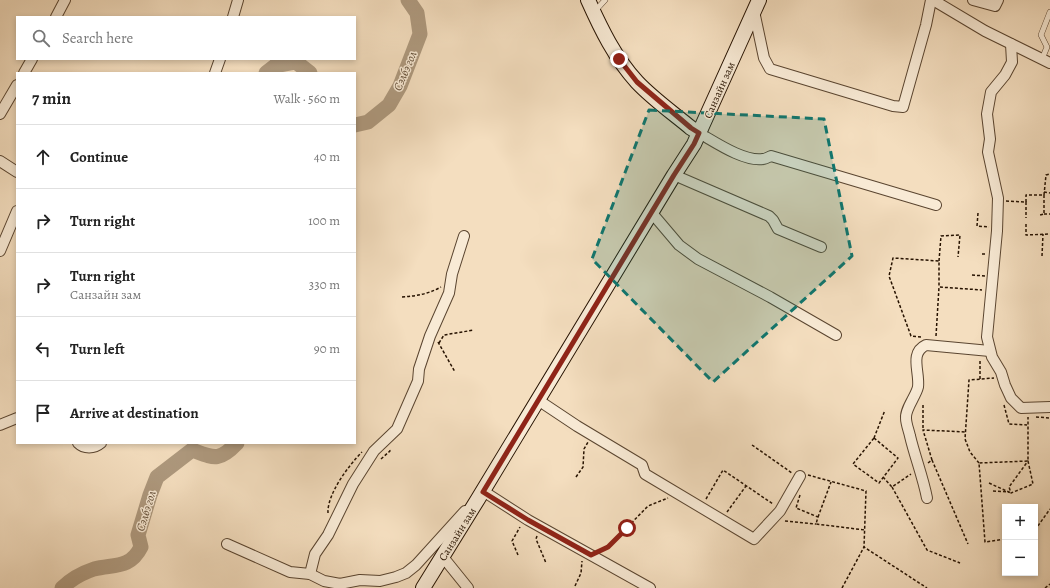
<!DOCTYPE html>
<html lang="en">
<head>
<meta charset="utf-8">
<style>
  body { margin:0; font-family:Alegreya,serif; background:#f6f6f6; color:#222 }
  .controls { position:absolute; right:12px; bottom:12px; display:grid; overflow:hidden; border-radius:0px; box-shadow:0 2px 6px #0003 }
  .controls button { width:36px; height:36px; display:grid; place-items:center; padding:0; border:0; border-bottom:1px solid #e0e0e0; background:#fff; color:#222; font:20px sans-serif }
  .stop { position:absolute; width:12px; height:12px; margin:-9px; border:3px solid #8f2418; border-radius:50%; background:#fff }
  .stop.end { background:#8f2418; border-color:#fff; box-shadow:0 1px 4px #0008 }
  .list { margin:0; padding:0; list-style:none }
  h2 { display:flex; justify-content:space-between; align-items:center; height:52px; margin:0; padding:0 16px; font-size:17px }
  h2 small { font-size:13px; font-weight:400; color:#767676 }
  .list li { display:grid; grid-template-columns:26px 1fr auto; gap:12px; align-items:center; box-sizing:border-box; height:64px; padding:0 16px; border-top:1px solid #e0e0e0 }
  .list b { display:block; font-size:15px; white-space:nowrap }
  .list p { margin:0; font-size:13px; white-space:nowrap; color:#767676 }
  .list em { font-size:13px; font-style:normal; color:#767676 }
  .icon { flex:none; width:22px; height:22px; fill:none; stroke:currentColor; stroke-width:2; stroke-linecap:round; stroke-linejoin:round }
  .map { position:relative; flex:none; width:1050px; height:588px; overflow:hidden }
  .search { position:absolute; background:#fff; box-shadow:0 2px 6px #0003; left:16px; top:16px; width:340px; height:44px; display:flex; align-items:center; gap:10px; box-sizing:border-box; padding:0 14px; border-radius:0px; color:#767676; font-size:15px }
  .panel { position:absolute; background:#fff; box-shadow:0 2px 6px #0003; left:16px; top:72px; width:340px; height:372px; border-radius:0px }
  .map>svg:first-child { display:block }
  .lines { fill:none; stroke-linecap:round; stroke-linejoin:round }
  .river { stroke:#ae997e; stroke-width:15 }
  .service-casing { stroke:#5a4530; stroke-width:6 }
  .minor-casing { stroke:#5a4530; stroke-width:12 }
  .secondary-casing { stroke:#261200; stroke-width:16 }
  .path { stroke:#261200; stroke-width:1.5; stroke-dasharray:3 2; stroke-linecap:butt }
  .service { stroke:#f8ead5; stroke-width:5 }
  .minor { stroke:#f8ead5; stroke-width:10 }
  .secondary { stroke:#f8ead5; stroke-width:14 }
  .route { stroke:#8f2418; stroke-width:5 }
  .marked { fill:#0f766e; fill-opacity:0.2; stroke:#0f766e; stroke-width:3; stroke-dasharray:8 5; stroke-linejoin:round }
  .labels { text-anchor:middle; stroke-width:3; stroke-linejoin:round; paint-order:stroke }
  .street-label { font-size:11px; fill:#261200; stroke:#f8ead5 }
  .water-label { font-size:12px; font-style:italic; fill:#634f39; stroke:#f8ead5 }
</style>
</head>
<body>
<div class="map">
<svg width="1050" height="588" viewBox="0 0 1050 588">
  <rect width="100%" height="100%" fill="#f4debf"/>
  <filter id="stains"><feTurbulence type="fractalNoise" baseFrequency=".005" numOctaves="4"/><feColorMatrix values="0 0 0 0 .2 0 0 0 0 .09 0 0 0 0 .02 0 0 0 .5 -.17"/></filter>
  <radialGradient id="worn" r=".72"><stop offset=".6" stop-color="#630" stop-opacity="0"/><stop offset="1" stop-color="#630" stop-opacity=".3"/></radialGradient>
  <g class="lines">
    <!-- river -->
    <g class="river">
      <polyline points="266,73 275,66 296,62 310,73"/>
      <polyline points="355,125 368,122 389,105 400,86 420,34 417,13 408,0"/>
      <path d="M62 588C71 579 82 573 94 569 114 564 130 569 141 547L138 535 150 495 157 477 192 450C214 458 219 462 237 443"/>
    </g>
    <!-- service casing -->
    <g class="service-casing">
      <g id="service">
        <polyline points="594,12 605,0"/>
        <polyline points="1042,59 1047,47 1041,35 1050,12"/>
      </g>
    </g>
    <!-- minor casing -->
    <g class="minor-casing">
      <g id="minor">
        <polyline points="933,0 985,31 1050,63"/>
        <polyline points="973,0 995,6 998,0"/>
        <polyline points="754,11 764,58 770,69 893,106 903,107 926,25 931,0"/>
        <polyline points="56,17 65,0"/>
        <polyline points="233,17 238,0"/>
        <polyline points="1011,44 1012,62 1005,75 991,92 987,114 990,139 988,152 998,198 997,231 987,337 992,357 1001,372 1005,385 1011,398 1021,408 1050,407"/>
        <polyline points="24,73 32,59"/>
        <polyline points="215,73 220,59"/>
        <polyline points="0,114 17,85"/>
        <path d="M699 133C715 142 744 162 763 159 765 159 769 157 771 156L936 205"/>
        <polyline points="0,161 17,172"/>
        <polyline points="674,175 769,216 773,220 778,229 821,247"/>
        <polyline points="651,212 679,245 698,259 770,297 836,335"/>
        <polyline points="0,251 17,211"/>
        <polyline points="538,400 577,426 642,465 645,474 754,539 780,511 800,476"/>
        <polyline points="0,425 17,418"/>
        <path d="M78 443C84 449 94 449 101 443"/>
        <polyline points="483,491 528,520 650,588"/>
        <path d="M927 498C923 477 915 457 910 436 909 431 906 424 906 418 905 409 916 396 918 387 920 372 909 353 926 345L990 351"/>
        <polyline points="227,544 290,572 310,574 324,581 340,584 360,580 380,581 396,577 406,573 416,565 465,511"/>
        <polyline points="443,557 468,588"/>
        <polyline points="310,574 315,554 328,535 353,484 374,451 397,429 418,381 419,369 430,336 449,293 452,274 464,236"/>
      </g>
    </g>
    <!-- secondary casing -->
    <g class="secondary-casing">
      <g id="secondary">
        <path d="M588 0C601 29 615 58 637 82 653 99 673 113 691 128L699 133"/>
        <polyline points="423,588 478,499 674,175 694,144 759,0"/>
      </g>
    </g>
    <!-- path -->
    <g class="path">
      <polyline points="1044,192 1050,193"/>
      <polyline points="1044,195 1046,175 1050,174"/>
      <polyline points="1006,201 1026,202 1026,218"/>
      <polyline points="1026,202 1026,195 1044,195 1044,214 1040,215"/>
      <polyline points="978,213 977,226 989,227"/>
      <polyline points="1044,214 1050,214"/>
      <polyline points="1026,224 1026,235 1050,234"/>
      <polyline points="982,254 987,254"/>
      <polyline points="1042,256 1043,234"/>
      <polyline points="939,261 941,236 960,235 958,257"/>
      <polyline points="972,275 985,276"/>
      <path d="M402 297C417 296 428 294 441 287"/>
      <polyline points="936,336 939,287 982,290"/>
      <polyline points="921,337 911,336 889,276 893,258 939,261 939,287"/>
      <polyline points="438,342 455,372"/>
      <polyline points="439,343 444,335 474,330"/>
      <polyline points="980,379 980,359"/>
      <polyline points="923,405 923,430"/>
      <polyline points="1004,405 1009,424 1027,425"/>
      <polyline points="1036,417 1050,418"/>
      <polygon points="874,438 898,458 879,483 853,464"/>
      <polyline points="874,438 885,410"/>
      <polyline points="752,445 792,473"/>
      <polyline points="381,459 390,451 389,449"/>
      <polyline points="932,460 968,544"/>
      <polygon points="1028,461 1033,484 1011,493 1009,487"/>
      <polyline points="928,463 932,460 923,430 966,432"/>
      <polyline points="979,463 970,452 965,439 969,380 994,378"/>
      <polyline points="808,475 866,491 864,547"/>
      <polyline points="576,477 583,467 584,449 588,442"/>
      <polyline points="883,477 892,487 911,474"/>
      <polyline points="989,483 1011,493"/>
      <polyline points="892,487 927,550 960,563"/>
      <polyline points="993,491 1009,492"/>
      <polyline points="800,495 796,508 818,517 816,524 865,530"/>
      <polyline points="706,499 723,470 773,504"/>
      <polyline points="727,512 746,486"/>
      <path d="M328 513C327 494 349 465 362 452"/>
      <polyline points="818,517 831,482"/>
      <polyline points="785,521 816,524"/>
      <polyline points="1035,530 1050,509"/>
      <polyline points="537,536 536,539 546,563"/>
      <polyline points="1005,539 985,542 979,463 1028,461 1028,417"/>
      <polyline points="602,550 608,547 648,506 668,498"/>
      <polyline points="518,555 512,541 520,527"/>
      <polyline points="575,586 581,573 582,561"/>
      <polyline points="842,588 864,547 927,588"/>
      <polyline points="1045,588 1050,584"/>
    </g>
    <!-- service -->
    <use href="#service" class="service"/>
    <!-- minor -->
    <use href="#minor" class="minor"/>
    <!-- secondary -->
    <use href="#secondary" class="secondary"/>
  </g>
  <g class="lines">
    <!-- route -->
    <polyline class="route" points="619,59 637,82 691,128 699,133 694,144 674,175 483,492 528,520 591,555 608,547 627,528"/>
  </g>
  <!-- marked area -->
  <path class="marked" d="M649 110 824 119 852 256 713 382 592 259Z"/>
  <g class="labels">
    <!-- street labels -->
    <g class="street-label">
      <text transform="translate(719 90) rotate(-66)" y="4">Санзайн зам</text>
      <text transform="translate(457 534) rotate(-58)" y="4">Санзайн зам</text>
    </g>
    <!-- water labels -->
    <g class="water-label">
      <text transform="translate(405 71) rotate(-67)" y="4">Сэлбэ гол</text>
      <text transform="translate(146 511) rotate(-73)" y="4">Сэлбэ гол</text>
    </g>
  </g>
  <rect width="100%" height="100%" filter="url(#stains)"/>
  <rect width="100%" height="100%" fill="url(#worn)"/>
</svg>
<div class="controls">
<button>+</button>
<button>−</button>
</div>
<div class="stop" style="left:627px;top:528px"></div>
<div class="stop end" style="left:619px;top:59px"></div>
<div class="search"><svg class="icon" aria-label="search" viewBox="0 0 24 24"><circle cx="10" cy="10" r="6"/><path d="M15 15l6 6"/></svg>Search here</div>
<section class="panel">
<h2>7 min<small>Walk · 560 m</small></h2>
<ul class="list">
<li><svg class="icon" aria-label="ahead" viewBox="0 0 24 24"><path d="M12 20V5M6 11l6-6 6 6"/></svg><div><b>Continue</b></div><em>40 m</em></li>
<li><svg class="icon" aria-label="right" viewBox="0 0 24 24"><path d="M7 20v-9h11M14 6l5 5-5 5"/></svg><div><b>Turn right</b></div><em>100 m</em></li>
<li><svg class="icon" aria-label="right" viewBox="0 0 24 24"><path d="M7 20v-9h11M14 6l5 5-5 5"/></svg><div><b>Turn right</b><p>Санзайн зам</p></div><em>330 m</em></li>
<li><svg class="icon" aria-label="left" viewBox="0 0 24 24"><path d="M17 20v-9H6M10 6l-5 5 5 5"/></svg><div><b>Turn left</b></div><em>90 m</em></li>
<li><svg class="icon" aria-label="arrive" viewBox="0 0 24 24"><path d="M6 21V4h12l-3 4 3 4H6"/></svg><div><b>Arrive at destination</b></div></li>
</ul>
</section>
</div>
</body>
</html>
